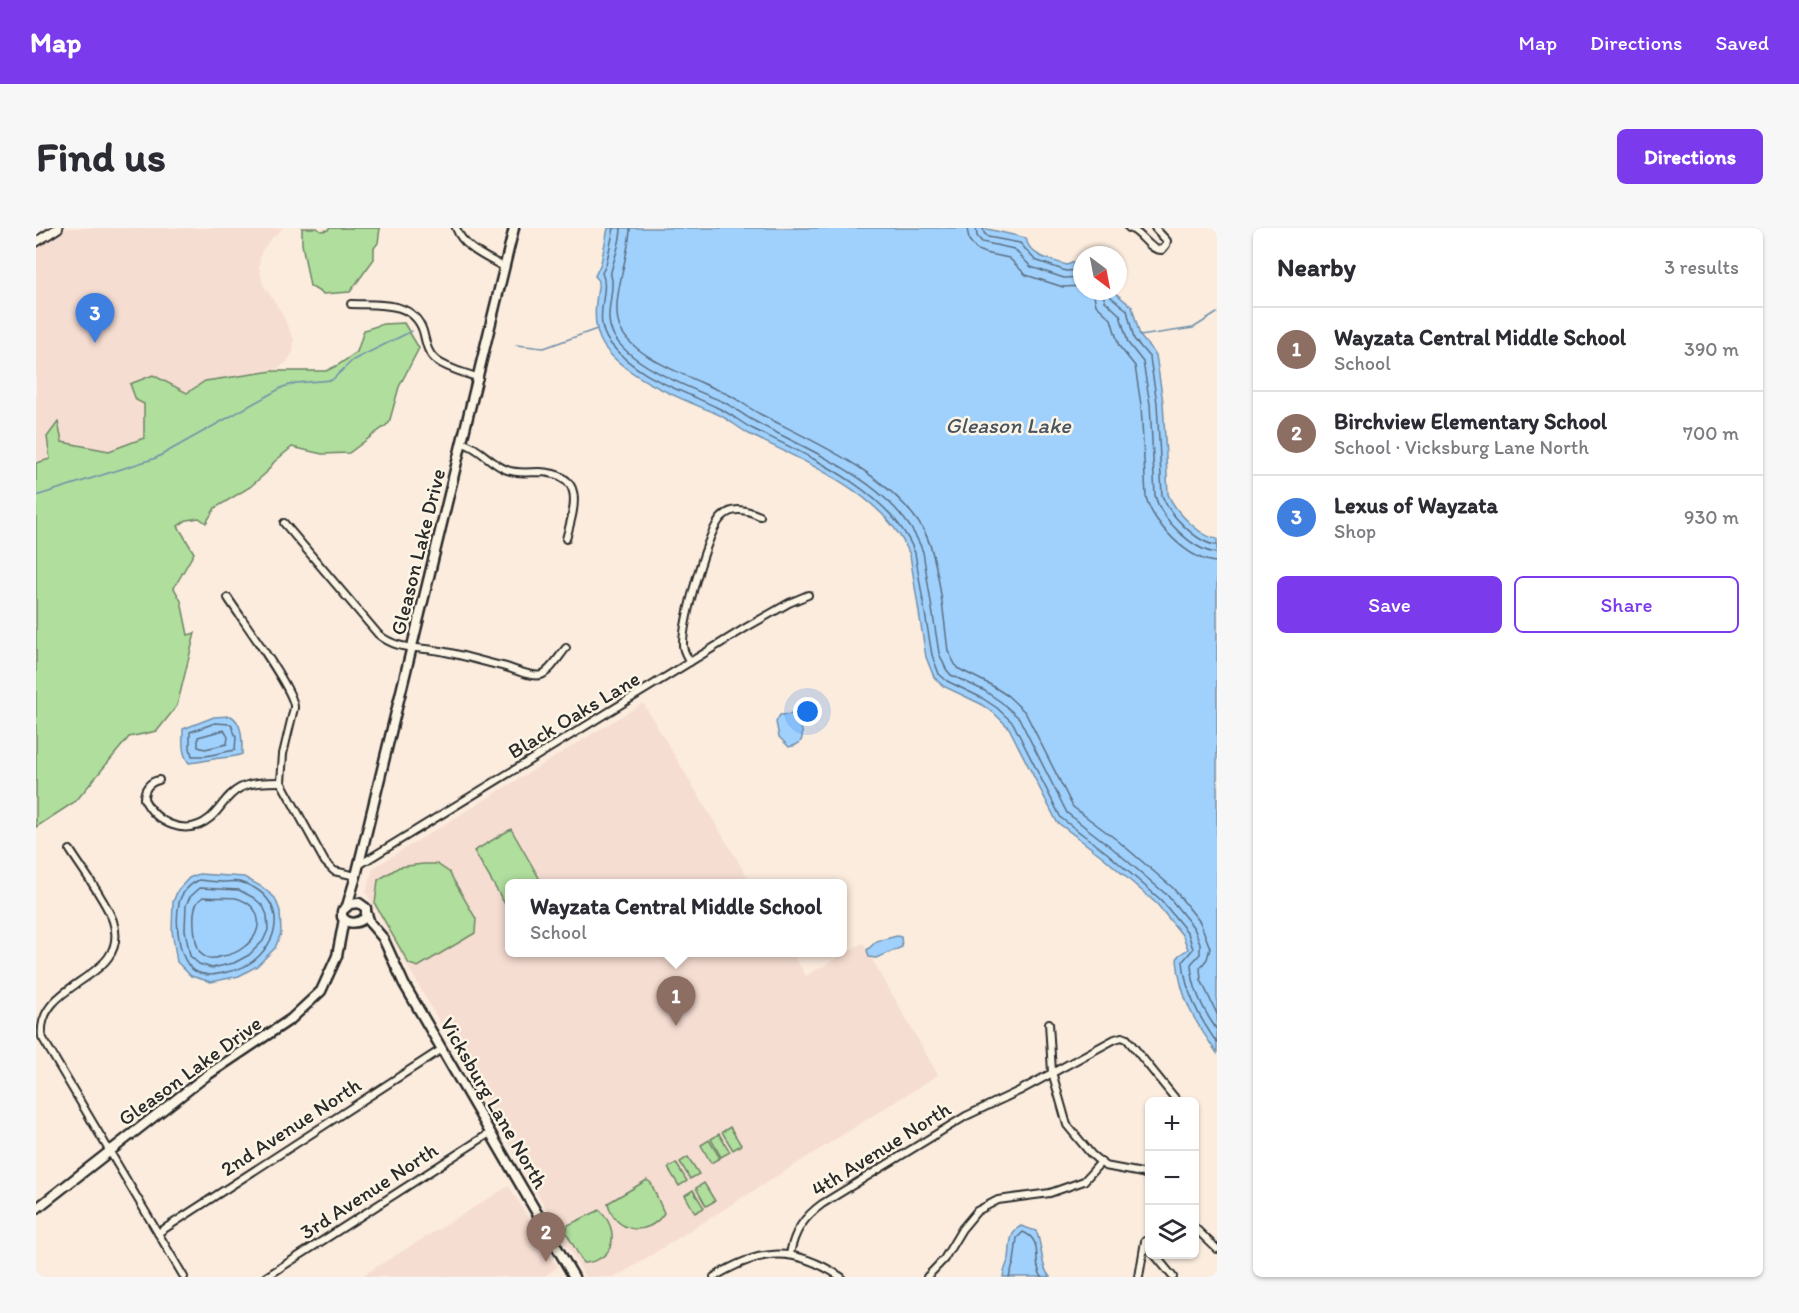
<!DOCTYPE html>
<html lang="en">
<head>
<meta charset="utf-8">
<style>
  body { margin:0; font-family:Itim,sans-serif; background:#f7f7f7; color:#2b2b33 }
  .controls { position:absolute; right:18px; bottom:18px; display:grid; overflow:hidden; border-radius:9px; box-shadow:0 2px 4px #0004 }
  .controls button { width:54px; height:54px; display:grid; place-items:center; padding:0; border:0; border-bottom:2px solid #e1e1e2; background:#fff; color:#2b2b33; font:30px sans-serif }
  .compass { position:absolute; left:1037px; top:18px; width:54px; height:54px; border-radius:50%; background:#fff; box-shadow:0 2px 4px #0004; rotate:148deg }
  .you { position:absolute; left:772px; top:484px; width:21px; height:21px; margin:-15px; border:4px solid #fff; border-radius:50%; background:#1a73e8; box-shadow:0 0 0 9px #1a73e833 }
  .badge { display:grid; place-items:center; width:39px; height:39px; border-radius:50%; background:#7c3aed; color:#fff; font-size:20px; font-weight:700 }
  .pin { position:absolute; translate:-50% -50px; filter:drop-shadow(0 2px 3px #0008) }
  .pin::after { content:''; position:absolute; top:32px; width:21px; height:18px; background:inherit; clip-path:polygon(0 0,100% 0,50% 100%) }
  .popup { position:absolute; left:469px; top:651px; width:342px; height:78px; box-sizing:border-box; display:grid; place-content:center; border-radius:9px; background:#fff; filter:drop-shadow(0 2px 4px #0005); font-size:20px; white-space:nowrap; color:#7c7c81 }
  .popup b { font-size:22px; color:#2b2b33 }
  .popup::after { content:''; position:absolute; left:50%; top:100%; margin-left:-12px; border:12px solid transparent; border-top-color:#fff }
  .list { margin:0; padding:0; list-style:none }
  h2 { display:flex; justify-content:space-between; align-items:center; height:78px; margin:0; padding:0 24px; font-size:26px }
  h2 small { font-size:20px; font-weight:400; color:#7c7c81 }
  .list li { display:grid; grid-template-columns:39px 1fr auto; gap:18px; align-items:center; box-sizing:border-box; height:84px; padding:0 24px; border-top:2px solid #e1e1e2 }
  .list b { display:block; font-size:22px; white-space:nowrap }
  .list p { margin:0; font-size:20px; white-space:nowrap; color:#7c7c81 }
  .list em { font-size:20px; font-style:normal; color:#7c7c81 }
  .actions { display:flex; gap:12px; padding:18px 24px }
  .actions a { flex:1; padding:14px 0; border:2px solid #7c3aed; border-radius:9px; text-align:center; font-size:21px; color:#7c3aed }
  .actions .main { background:#7c3aed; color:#fff }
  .icon { flex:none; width:33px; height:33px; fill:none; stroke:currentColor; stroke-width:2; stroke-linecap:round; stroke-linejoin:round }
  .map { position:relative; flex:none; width:1181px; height:1049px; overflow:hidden; border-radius:9px }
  header { display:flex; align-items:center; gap:36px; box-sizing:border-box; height:84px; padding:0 30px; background:#7c3aed; color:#fff }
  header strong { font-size:28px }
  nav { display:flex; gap:33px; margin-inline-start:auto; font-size:21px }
  .intro { display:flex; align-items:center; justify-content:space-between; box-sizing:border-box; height:144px; padding:0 36px }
  h1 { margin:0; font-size:42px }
  .button { padding:15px 27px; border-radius:9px; background:#7c3aed; color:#fff; font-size:21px; font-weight:700 }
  main { display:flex; gap:36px; padding:0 36px }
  aside { flex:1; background:#fff; border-radius:9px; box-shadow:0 2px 4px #0004 }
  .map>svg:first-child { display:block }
  .built { fill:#f6ddd2 }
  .green { fill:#afde9d; stroke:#6d8464; stroke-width:1.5 }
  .water { fill:#a0d1fd; stroke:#718fa9; stroke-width:1.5 }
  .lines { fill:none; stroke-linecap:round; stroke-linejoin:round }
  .shore { stroke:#5a6d7f; stroke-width:1.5 }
  .stream { stroke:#718fa9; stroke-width:1.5 }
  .minor-casing { stroke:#2b2b2b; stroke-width:10 }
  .tertiary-casing { stroke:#2b2b2b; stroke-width:12 }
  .secondary-casing { stroke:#2b2b2b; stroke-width:13 }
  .minor { stroke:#fcf5e5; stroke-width:6 }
  .tertiary { stroke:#fcf5e5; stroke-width:8 }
  .secondary { stroke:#fcf5e5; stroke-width:8 }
  .labels { text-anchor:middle; stroke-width:5; stroke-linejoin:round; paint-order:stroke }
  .street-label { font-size:21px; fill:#2b2b2b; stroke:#fcf5e5 }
  .water-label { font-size:22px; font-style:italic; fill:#485460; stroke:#fcf5e5 }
</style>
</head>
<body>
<header>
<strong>Map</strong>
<nav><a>Map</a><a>Directions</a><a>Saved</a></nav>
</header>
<div class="intro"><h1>Find us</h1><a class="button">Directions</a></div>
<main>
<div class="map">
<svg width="1181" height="1049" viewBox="0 0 1181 1049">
  <rect width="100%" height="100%" fill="#fbecde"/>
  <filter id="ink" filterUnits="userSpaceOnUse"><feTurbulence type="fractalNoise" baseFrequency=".0167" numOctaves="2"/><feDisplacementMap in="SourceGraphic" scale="12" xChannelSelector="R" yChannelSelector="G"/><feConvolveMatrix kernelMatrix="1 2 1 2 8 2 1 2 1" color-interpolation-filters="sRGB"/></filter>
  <g filter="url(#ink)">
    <!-- built -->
    <g class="built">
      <polygon points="22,0 247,0 233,13 225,24 223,39 227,56 244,82 258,112 257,124 250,135 237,143 169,153 151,165 108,175 108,210 73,223 26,214 22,195 14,231 0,235 0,14"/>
      <polygon points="607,475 715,655 474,656 474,724 756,725 770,748 827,715 902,847 580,1049 549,1049 330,665 337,640"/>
      <polygon points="473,958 522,1039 507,1049 324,1049"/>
    </g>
    <!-- green -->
    <g class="green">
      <polygon points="266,0 281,0 285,3 292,2 293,0 344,0 342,15 338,20 338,31 314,64 287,66 274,58 266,16"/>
      <polygon points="368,95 383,120 363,159 353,195 313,225 286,226 256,219 238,234 230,245 214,259 179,280 170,295 163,290 151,292 142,298 158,325 138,360 145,373 152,407 159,405 141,478 121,503 93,509 40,573 0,599 0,235 14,231 11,209 22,194 26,214 73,223 108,210 108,176 100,172 94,156 117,147 151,165 169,153 237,143 290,143 302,137 321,124 328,102 347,96"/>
      <polygon points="475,601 506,655 474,656 473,683 438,623"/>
      <polygon points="387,636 401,636 413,644 440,691 439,705 382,739 373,736 339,676 342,652 363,639"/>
      <polygon points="694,899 705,917 697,922 686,904"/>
      <polygon points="683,906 694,924 685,929 675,911"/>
      <polygon points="673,912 684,930 675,935 665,917"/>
      <polygon points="652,929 663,946 654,951 644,934"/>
      <polygon points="640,935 651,953 643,958 632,940"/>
      <path d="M611 952 615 955 628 985C612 1010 578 1005 572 975Z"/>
      <polygon points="668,955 679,973 670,978 660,960"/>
      <polygon points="657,962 668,980 659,985 649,967"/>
      <path d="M564 982C584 1003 580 1033 547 1035L530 1004 532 997Z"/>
    </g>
    <!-- water -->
    <g class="water">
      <path d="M572 0H947L990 10C993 29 1016 32 1031 37L1041 33 1046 38V63H1077L1096 79 1104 108 1120 127 1127 174 1132 266C1138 282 1164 309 1181 311V825C1158 792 1145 773 1141 732L1142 728 1152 721 1147 708 1121 676 1067 629 1021 594 973 500 958 485 943 475 907 458 898 449 890 429 874 327C849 265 768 234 713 206 701 199 690 189 677 184 645 171 579 145 564 111 556 92 560 72 563 53L559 48 565 35Z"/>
      <path d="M758 486C763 492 771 508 763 515 760 518 756 518 753 519L743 509 740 494 744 487Z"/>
      <path d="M195 488C207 495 206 513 206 526 198 529 194 529 185 530 174 531 166 534 153 535 145 525 147 513 147 501L178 489Z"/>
      <polygon points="163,646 208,649 226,659 239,670 244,683 245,705 239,720 221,738 203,748 175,754 155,748 141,734 136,703 137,674 142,662 153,650"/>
      <polygon points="861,708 865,709 866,719 840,730 833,729 831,722 841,713"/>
      <path d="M985 998 1000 1003C1007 1018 1004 1038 1014 1049H967C968 1042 971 1036 973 1030 975 1017 972 1006 985 998Z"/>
    </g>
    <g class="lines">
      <!-- shore -->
      <g class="shore">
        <path d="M578 0 570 37 566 45C575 63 555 91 574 115 601 150 644 161 682 180 694 185 705 195 717 201 773 228 856 264 879 325L896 427 903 446 911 453 946 470 961 480 977 495 1025 590 1071 625 1125 672 1152 705 1157 721 1147 733C1149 764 1163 789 1181 815"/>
        <path d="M585 0C585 15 578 30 575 44 574 46 576 50 576 53 577 71 568 88 577 106 591 136 654 160 683 172 696 177 706 187 718 193 777 225 862 256 887 324L903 425 910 441 915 447 949 463 965 474 983 490 1031 585 1075 619 1132 668 1158 700 1164 715V726L1155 736C1156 760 1167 782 1181 802"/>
        <path d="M594 0C594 27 572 77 585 102 597 126 641 144 664 154 672 158 681 161 689 165 701 170 712 180 724 186 780 215 855 246 888 303 903 330 908 392 912 423L921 440 955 457 972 468 989 484 1037 579 1081 612 1137 660 1164 694 1174 720 1171 731 1164 740 1165 752 1181 786"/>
        <polyline points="931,0 933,12 940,21 949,25 973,30 990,47 1027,59 1046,58"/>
        <polyline points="940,0 941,8 946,14 978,21 995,39 1028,50 1046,49"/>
        <polyline points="947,0 948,5 952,9 984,15 999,32 1030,43 1046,42"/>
        <path d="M1057 63 1060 77 1075 91 1083 118 1099 138 1105 177 1110 269C1116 295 1153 333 1181 334"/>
        <path d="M1066 63 1069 73 1084 87 1092 115 1107 134 1114 176 1119 267C1124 290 1157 323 1181 325"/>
        <path d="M1073 63 1075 69 1091 82 1098 111 1114 130 1121 175 1126 267C1132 285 1161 316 1181 317"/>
        <polygon points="179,495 195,496 200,509 199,522 170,528 156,528 154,520 154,504"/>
        <polygon points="188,502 192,509 191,516 169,521 162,519 162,509"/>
        <path d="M163 652C171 653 178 654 186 654 193 654 198 653 204 654 243 665 250 701 223 728 214 737 203 742 191 744 180 747 170 749 159 743 142 733 139 694 143 675 145 665 154 656 163 652Z"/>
        <polygon points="164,660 203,662 218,670 227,678 231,687 232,702 227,713 213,727 198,735 176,740 163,736 154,728 149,702 150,677 154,669"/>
        <path d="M167 669C174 670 195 669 200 670 227 678 229 703 208 719 202 724 194 727 187 728 180 730 174 732 168 728 158 723 155 685 161 675 163 672 164 671 167 669Z"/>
        <path d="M973 1049 978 1034 981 1010 987 1004C1009 1013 995 1034 1006 1049"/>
      </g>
      <!-- stream -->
      <g class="stream">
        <polyline points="1104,108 1157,100 1181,85"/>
        <polyline points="480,117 508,120 561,101"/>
        <polyline points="0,268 120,230 247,159 260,155 296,152 317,132 376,103"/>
      </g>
      <!-- minor casing -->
      <g class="minor-casing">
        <g id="minor">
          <path d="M420 0C428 21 451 29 469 40"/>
          <path d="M1093 0C1106 4 1112 22 1126 22L1130 17 1131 13 1119 0"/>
          <path d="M315 76C341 77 377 72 387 103 390 114 391 125 400 132 411 141 430 145 443 150"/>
          <path d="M427 215C445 220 454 236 471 242 482 246 493 244 504 244 551 246 538 281 530 311"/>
          <path d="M248 295 342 406C359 421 378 419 398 422 421 425 443 433 466 438 476 440 495 450 505 447 515 443 523 428 530 420"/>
          <path d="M192 370C204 389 260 464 258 480L247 526 245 554 289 634 298 643 320 648"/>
          <path d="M654 434C651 428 647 424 647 417 646 396 671 303 686 289 697 278 711 282 724 288"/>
          <path d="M123 552C113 554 108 561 108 571 120 595 150 610 174 590 185 581 190 567 204 560 216 554 231 554 245 554"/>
          <path d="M34 622C46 641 70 673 77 693 96 753 0 751 6 809L148 1049"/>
          <polyline points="323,637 711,399 753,375 772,367"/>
          <polyline points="1013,795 1016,844 1031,897 1055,926 1069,938 1106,945 1114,948"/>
          <polyline points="1158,999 1181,1021"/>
          <polyline points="122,1005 406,821"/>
          <path d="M754 1026C758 1004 768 989 786 976L930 888 983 863 1079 811 1086 809 1091 811 1142 874"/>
          <polyline points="1118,1026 1137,1049"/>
          <polyline points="230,1049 454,905"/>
          <path d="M678 1049C725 1020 758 1018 805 1049"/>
          <polyline points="891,1049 908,1031 926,1001 941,983 962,972 1014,965 1048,953 1065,934"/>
          <polyline points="1103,1049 1109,1013 1114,1020"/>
        </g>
      </g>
      <!-- tertiary casing -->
      <g class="tertiary-casing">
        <polyline id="tertiary" points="0,14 22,0"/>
      </g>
      <!-- secondary casing -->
      <g class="secondary-casing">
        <g id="secondary">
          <path d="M323 675 330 680V689C322 696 312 697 306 689V683L314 676Z"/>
          <polyline points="311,678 320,648 478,0"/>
          <polyline points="331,686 334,695 347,710 368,756 538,1049"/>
          <polyline points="0,981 170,848 255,791 285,763 301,728 308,691"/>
        </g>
      </g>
      <!-- minor -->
      <use href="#minor" class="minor"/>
      <!-- tertiary -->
      <use href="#tertiary" class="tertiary"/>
      <!-- secondary -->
      <use href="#secondary" class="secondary"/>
    </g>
  </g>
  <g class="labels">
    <!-- street labels -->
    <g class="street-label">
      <text transform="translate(382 324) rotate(-76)" y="7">Gleason Lake Drive</text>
      <text transform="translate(538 487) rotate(-31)" y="7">Black Oaks Lane</text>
      <text transform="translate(154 843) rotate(-36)" y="7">Gleason Lake Drive</text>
      <text transform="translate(458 875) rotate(60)" y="7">Vicksburg Lane North</text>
      <text transform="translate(255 899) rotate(-33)" y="7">2nd Avenue North</text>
      <text transform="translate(845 921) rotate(-32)" y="7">4th Avenue North</text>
      <text transform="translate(333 963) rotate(-33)" y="7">3rd Avenue North</text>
    </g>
    <!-- water labels -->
    <g class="water-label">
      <text x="972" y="205">Gleason Lake</text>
    </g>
  </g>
</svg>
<div class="controls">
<button>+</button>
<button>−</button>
<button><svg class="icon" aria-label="layers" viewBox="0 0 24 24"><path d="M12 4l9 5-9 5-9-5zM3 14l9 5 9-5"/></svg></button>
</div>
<svg class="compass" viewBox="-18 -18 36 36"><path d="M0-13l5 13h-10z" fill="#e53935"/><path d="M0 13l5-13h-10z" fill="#7c7c81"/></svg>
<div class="you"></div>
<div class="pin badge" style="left:640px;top:798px;background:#8d6e63">1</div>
<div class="popup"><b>Wayzata Central Middle School</b>School</div>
<div class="pin badge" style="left:510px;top:1034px;background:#8d6e63">2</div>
<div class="pin badge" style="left:59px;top:115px;background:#3f7fe0">3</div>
</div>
<aside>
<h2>Nearby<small>3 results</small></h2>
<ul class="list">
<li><span class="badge" style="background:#8d6e63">1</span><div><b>Wayzata Central Middle School</b><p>School</p></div><em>390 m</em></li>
<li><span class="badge" style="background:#8d6e63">2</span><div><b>Birchview Elementary School</b><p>School · Vicksburg Lane North</p></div><em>700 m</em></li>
<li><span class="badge" style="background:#3f7fe0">3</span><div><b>Lexus of Wayzata</b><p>Shop</p></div><em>930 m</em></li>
</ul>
<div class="actions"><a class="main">Save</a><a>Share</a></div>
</aside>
</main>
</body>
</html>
